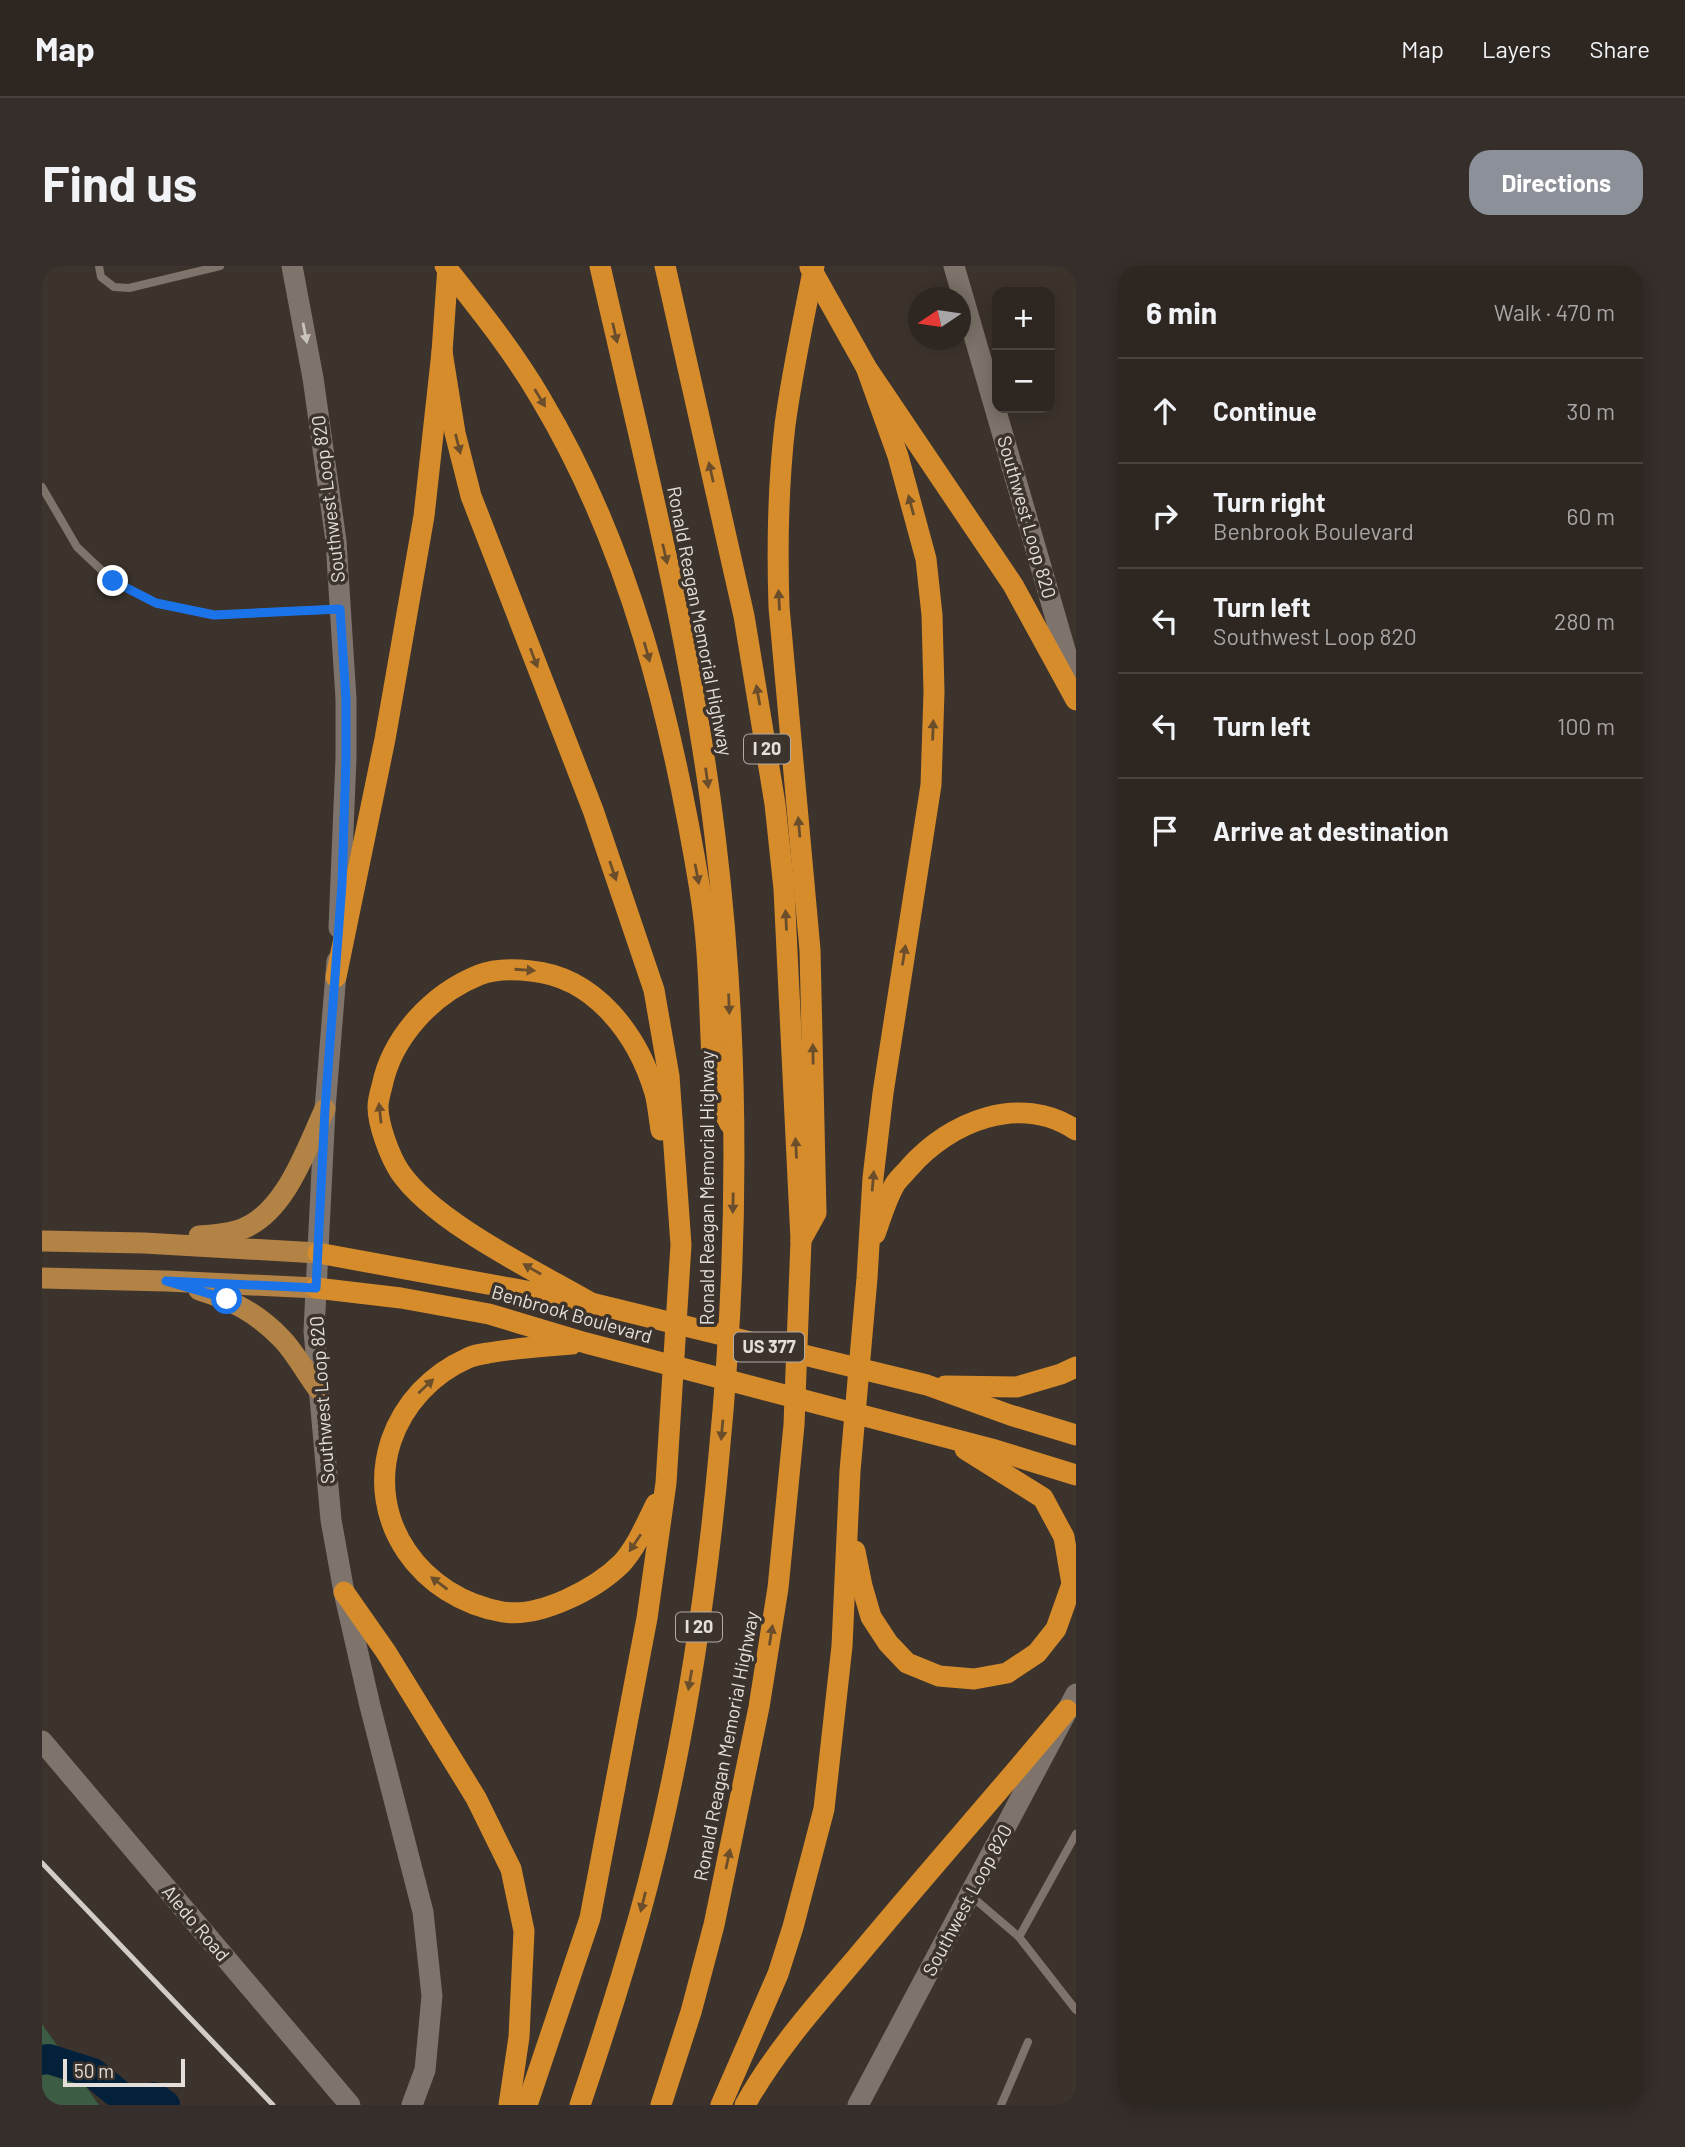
<!DOCTYPE html>
<html lang="en">
<head>
<meta charset="utf-8">
<style>
  body { margin:0; font-family:Barlow,sans-serif; background:#352e2a; color:#f1f3f6 }
  .controls { position:absolute; right:21px; top:21px; display:grid; overflow:hidden; border-radius:14px; box-shadow:0 4px 18px #0003 }
  .controls button { width:63px; height:63px; display:grid; place-items:center; padding:0; border:0; border-bottom:2px solid #48433f; background:#2d2621; color:#f1f3f6; font:35px sans-serif }
  .compass { position:absolute; left:866px; top:21px; width:63px; height:63px; border-radius:50%; background:#2d2621; box-shadow:0 4px 18px #0003; rotate:257deg }
  .scale { position:absolute; left:21px; bottom:18px; width:122px; box-sizing:border-box; padding-left:7px; border:4px solid #e4dfda; border-top:0; font-size:19px; line-height:24px; white-space:nowrap; color:#e4dfda; -webkit-text-stroke:5px #3c332c; paint-order:stroke }
  .stop { position:absolute; width:21px; height:21px; margin:-16px; border:5px solid #1a73e8; border-radius:50%; background:#fff }
  .stop.end { background:#1a73e8; border-color:#fff; box-shadow:0 2px 7px #0008 }
  .list { margin:0; padding:0; list-style:none }
  h2 { display:flex; justify-content:space-between; align-items:center; height:91px; margin:0; padding:0 28px; font-size:30px }
  h2 small { font-size:23px; font-weight:400; color:#a7a5a5 }
  .list li { display:grid; grid-template-columns:46px 1fr auto; gap:21px; align-items:center; box-sizing:border-box; height:105px; padding:0 28px; border-top:2px solid #48433f }
  .list b { display:block; font-size:26px; white-space:nowrap }
  .list p { margin:0; font-size:23px; white-space:nowrap; color:#a7a5a5 }
  .list em { font-size:23px; font-style:normal; color:#a7a5a5 }
  .icon { flex:none; width:38px; height:38px; fill:none; stroke:currentColor; stroke-width:2; stroke-linecap:round; stroke-linejoin:round }
  .map { position:relative; flex:none; width:1034px; height:1839px; overflow:hidden; border-radius:21px }
  header { display:flex; align-items:center; gap:42px; box-sizing:border-box; height:98px; padding:0 35px; background:#2d2621; border-bottom:2px solid #48433f }
  header strong { font-size:33px }
  nav { display:flex; gap:38px; margin-inline-start:auto; font-size:24px }
  .intro { display:flex; align-items:center; justify-content:space-between; box-sizing:border-box; height:168px; padding:0 42px }
  h1 { margin:0; font-size:49px }
  .button { padding:18px 32px; border-radius:21px; background:#8c9099; color:#fff; font-size:24px; font-weight:700 }
  main { display:flex; gap:42px; padding:0 42px }
  aside { flex:1; background:#2d2621; border-radius:21px; box-shadow:0 4px 18px #0003 }
  .map>svg:first-child { display:block }
  .green { fill:#3c5d43 }
  .lines { fill:none; stroke-linecap:round; stroke-linejoin:round }
  .river { stroke:#03213a; stroke-width:30 }
  .lane { stroke:#7e746b; stroke-width:8 }
  .secondary { stroke:#7e746b; stroke-width:21 }
  .primary { stroke:#b38245; stroke-width:21 }
  .highway { stroke:#d78c2c; stroke-width:21 }
  .rail { stroke:#d1ccc6; stroke-width:5 }
  .oneway { fill:#cac4be }
  .oneway2 { fill:#6a4e2c }
  .route { stroke:#1a73e8; stroke-width:9 }
  .labels { text-anchor:middle; stroke-width:7; stroke-linejoin:round; paint-order:stroke }
  .shield { fill:#3c332c; stroke:#b2aba6; stroke-width:2 }
  .shield-label { font-size:18px; font-weight:bold; fill:#e4dfda }
  .street-label { font-size:19px; fill:#e4dfda; stroke:#3c332c }
</style>
</head>
<body>
<header>
<strong>Map</strong>
<nav><a>Map</a><a>Layers</a><a>Share</a></nav>
</header>
<div class="intro"><h1>Find us</h1><a class="button">Directions</a></div>
<main>
<div class="map">
<svg width="1034" height="1839" viewBox="0 0 1034 1839">
  <rect width="100%" height="100%" fill="#3c332c"/>
  <!-- green -->
  <polygon class="green" points="0,1758 57,1839 0,1839"/>
  <g class="lines">
    <!-- river -->
    <polyline class="river" points="0,1794 7,1793 51,1807 87,1837 112,1831 123,1839"/>
    <!-- lane -->
    <g class="lane">
      <polyline points="57,0 59,11 72,21 87,22 178,0"/>
      <polyline points="0,221 35,281 71,315 114,337 172,349 295,343"/>
      <polyline points="928,1629 977,1671 1034,1744"/>
      <polyline points="977,1671 1034,1568"/>
      <polyline points="959,1839 986,1776"/>
    </g>
    <!-- secondary -->
    <g class="secondary">
      <polyline points="250,0 271,112 294,275 304,433 304,492 297,662"/>
      <polyline points="912,0 1034,422"/>
      <polyline points="295,695 283,843 272,1065 289,1254 302,1326 328,1440 381,1646 390,1730 383,1804 370,1839"/>
      <polyline points="0,1475 308,1839"/>
      <polyline points="816,1839 1034,1428"/>
    </g>
    <!-- primary -->
    <g class="primary">
      <path d="M157 970C172 969 187 968 200 963 244 946 264 883 283 843"/>
      <polyline points="0,975 102,977 276,987"/>
      <polyline points="0,1012 124,1015 274,1022"/>
      <path d="M157 1024C190 1034 217 1048 241 1074 254 1088 264 1107 276 1123"/>
    </g>
    <!-- highway -->
    <g class="highway">
      <path d="M403 0C437 43 471 85 499 133 588 282 630 454 658 624 666 673 667 722 669 772 670 787 669 804 672 819 673 832 682 846 688 858"/>
      <polyline points="768,1 824,101 971,319 1034,434"/>
      <polyline points="400,86 413,167 429,230 551,544 612,724 627,810 639,979 624,1217 605,1352 548,1652 485,1839"/>
      <polyline points="294,711 343,473 382,250 400,86 406,0"/>
      <path d="M833 968C839 952 844 933 853 918 857 912 863 907 867 902 908 855 978 827 1034 864"/>
      <path d="M759 974 774 947 768 684 737 341C735 280 736 219 743 159 750 106 762 52 772 0"/>
      <polyline points="276,987 549,1037 885,1119 968,1149 1034,1169"/>
      <polyline points="274,1022 359,1032 447,1048 544,1077 953,1184 1034,1209"/>
      <path d="M549 1037C494 1005 393 957 358 906 348 891 336 859 336 841 336 835 338 827 340 820 350 771 390 728 437 709 452 703 473 703 489 705 553 711 596 769 613 827 616 839 617 852 619 864"/>
      <path d="M530 1078C502 1080 474 1082 446 1087 439 1088 432 1089 426 1092 390 1108 362 1137 349 1175 323 1255 379 1332 461 1346 498 1352 554 1323 580 1297 595 1280 604 1258 614 1238"/>
      <polyline points="903,1120 975,1121 1019,1108 1034,1101"/>
      <polyline points="813,1285 820,1320 829,1351 846,1377 865,1397 897,1410 932,1413 965,1407 995,1387 1014,1363 1030,1318 1022,1271 1001,1232 923,1183"/>
      <polyline points="302,1326 344,1386 434,1532 469,1603 482,1665 477,1771 467,1839"/>
      <path d="M538 1839C559 1777 579 1714 597 1651 639 1500 663 1344 677 1189 697 984 698 775 673 570 650 378 601 189 558 0"/>
      <polyline points="619,1839 649,1746 672,1659 717,1441 736,1322 752,1159 759,974 742,623 733,538 702,350 623,0"/>
      <polyline points="679,1839 736,1708 751,1661 782,1543 800,1380 808,1205 825,1012 831,912 841,827 889,519 892,426 890,349 884,293 856,190 824,101"/>
      <path d="M703 1839C733 1785 775 1738 815 1691 884 1608 956 1527 1025 1444"/>
    </g>
    <!-- rail -->
    <polyline class="rail" points="0,1597 231,1839"/>
  </g>
  <!-- one-way arrows -->
  <defs><path id="oneway-solid" d="M-6-.8H1V-3.2L6.5 0L1 3.2V.8H-6Z" transform="scale(1.75)"/></defs>
  <use class="oneway" href="#oneway-solid" transform="translate(263 67) rotate(79)"/>
  <g class="oneway2">
    <use href="#oneway-solid" transform="translate(573 67) rotate(77)"/>
    <use href="#oneway-solid" transform="translate(498 132) rotate(59)"/>
    <use href="#oneway-solid" transform="translate(416 178) rotate(76)"/>
    <use href="#oneway-solid" transform="translate(669 206) rotate(-103)"/>
    <use href="#oneway-solid" transform="translate(869 239) rotate(-105)"/>
    <use href="#oneway-solid" transform="translate(623 288) rotate(77)"/>
    <use href="#oneway-solid" transform="translate(737 334) rotate(-93)"/>
    <use href="#oneway-solid" transform="translate(605 386) rotate(74)"/>
    <use href="#oneway-solid" transform="translate(492 392) rotate(69)"/>
    <use href="#oneway-solid" transform="translate(716 429) rotate(-100)"/>
    <use href="#oneway-solid" transform="translate(891 464) rotate(-88)"/>
    <use href="#oneway-solid" transform="translate(665 512) rotate(82)"/>
    <use href="#oneway-solid" transform="translate(757 561) rotate(-95)"/>
    <use href="#oneway-solid" transform="translate(571 605) rotate(71)"/>
    <use href="#oneway-solid" transform="translate(655 608) rotate(79)"/>
    <use href="#oneway-solid" transform="translate(744 654) rotate(-93)"/>
    <use href="#oneway-solid" transform="translate(862 689) rotate(-81)"/>
    <use href="#oneway-solid" transform="translate(483 704) rotate(4)"/>
    <use href="#oneway-solid" transform="translate(687 738) rotate(88)"/>
    <use href="#oneway-solid" transform="translate(771 788) rotate(-91)"/>
    <use href="#oneway-solid" transform="translate(338 847) rotate(-96)"/>
    <use href="#oneway-solid" transform="translate(754 882) rotate(-93)"/>
    <use href="#oneway-solid" transform="translate(831 915) rotate(-85)"/>
    <use href="#oneway-solid" transform="translate(691 937) rotate(91)"/>
    <use href="#oneway-solid" transform="translate(490 1003) rotate(-150)"/>
    <use href="#oneway-solid" transform="translate(384 1120) rotate(-43)"/>
    <use href="#oneway-solid" transform="translate(680 1164) rotate(95)"/>
    <use href="#oneway-solid" transform="translate(593 1277) rotate(124)"/>
    <use href="#oneway-solid" transform="translate(397 1317) rotate(-143)"/>
    <use href="#oneway-solid" transform="translate(729 1369) rotate(-81)"/>
    <use href="#oneway-solid" transform="translate(648 1414) rotate(100)"/>
    <use href="#oneway-solid" transform="translate(686 1593) rotate(-78)"/>
    <use href="#oneway-solid" transform="translate(601 1636) rotate(104)"/>
  </g>
  <g class="lines">
    <!-- route -->
    <polyline class="route" points="71,315 114,337 172,349 298,343 304,433 304,492 300,618 283,843 274,1022 124,1015 185,1033"/>
  </g>
  <g class="labels">
    <!-- shield labels -->
    <g class="shield">
      <rect x="702" y="468.5" width="46" height="29" rx="5"/>
      <rect x="692" y="1066.5" width="70" height="29" rx="5"/>
      <rect x="634" y="1346.5" width="46" height="29" rx="5"/>
    </g>
    <g class="shield-label">
      <text x="725" y="489">I 20</text>
      <text x="727" y="1087">US 377</text>
      <text x="657" y="1367">I 20</text>
    </g>
    <!-- street labels -->
    <g class="street-label">
      <text transform="translate(286 233) rotate(-97)" y="7">Southwest Loop 820</text>
      <text transform="translate(985 251) rotate(74)" y="7">Southwest Loop 820</text>
      <text transform="translate(658 355) rotate(79)" y="7">Ronald Reagan Memorial Highway</text>
      <text transform="translate(665 922) rotate(-90)" y="7">Ronald Reagan Memorial Highway</text>
      <text transform="translate(530 1048) rotate(16)" y="7">Benbrook Boulevard</text>
      <text transform="translate(280 1134) rotate(-94)" y="7">Southwest Loop 820</text>
      <text transform="translate(684 1480) rotate(-79)" y="7">Ronald Reagan Memorial Highway</text>
      <text transform="translate(925 1634) rotate(-62)" y="7">Southwest Loop 820</text>
      <text transform="translate(154 1657) rotate(50)" y="7">Aledo Road</text>
    </g>
  </g>
</svg>
<div class="controls">
<button>+</button>
<button>−</button>
</div>
<svg class="compass" viewBox="-18 -18 36 36"><path d="M0-13l5 13h-10z" fill="#e53935"/><path d="M0 13l5-13h-10z" fill="#a7a5a5"/></svg>
<div class="scale">50 m</div>
<div class="stop" style="left:185px;top:1033px"></div>
<div class="stop end" style="left:71px;top:315px"></div>
</div>
<aside>
<h2>6 min<small>Walk · 470 m</small></h2>
<ul class="list">
<li><svg class="icon" aria-label="ahead" viewBox="0 0 24 24"><path d="M12 20V5M6 11l6-6 6 6"/></svg><div><b>Continue</b></div><em>30 m</em></li>
<li><svg class="icon" aria-label="right" viewBox="0 0 24 24"><path d="M7 20v-9h11M14 6l5 5-5 5"/></svg><div><b>Turn right</b><p>Benbrook Boulevard</p></div><em>60 m</em></li>
<li><svg class="icon" aria-label="left" viewBox="0 0 24 24"><path d="M17 20v-9H6M10 6l-5 5 5 5"/></svg><div><b>Turn left</b><p>Southwest Loop 820</p></div><em>280 m</em></li>
<li><svg class="icon" aria-label="left" viewBox="0 0 24 24"><path d="M17 20v-9H6M10 6l-5 5 5 5"/></svg><div><b>Turn left</b></div><em>100 m</em></li>
<li><svg class="icon" aria-label="arrive" viewBox="0 0 24 24"><path d="M6 21V4h12l-3 4 3 4H6"/></svg><div><b>Arrive at destination</b></div></li>
</ul>
</aside>
</main>
</body>
</html>
